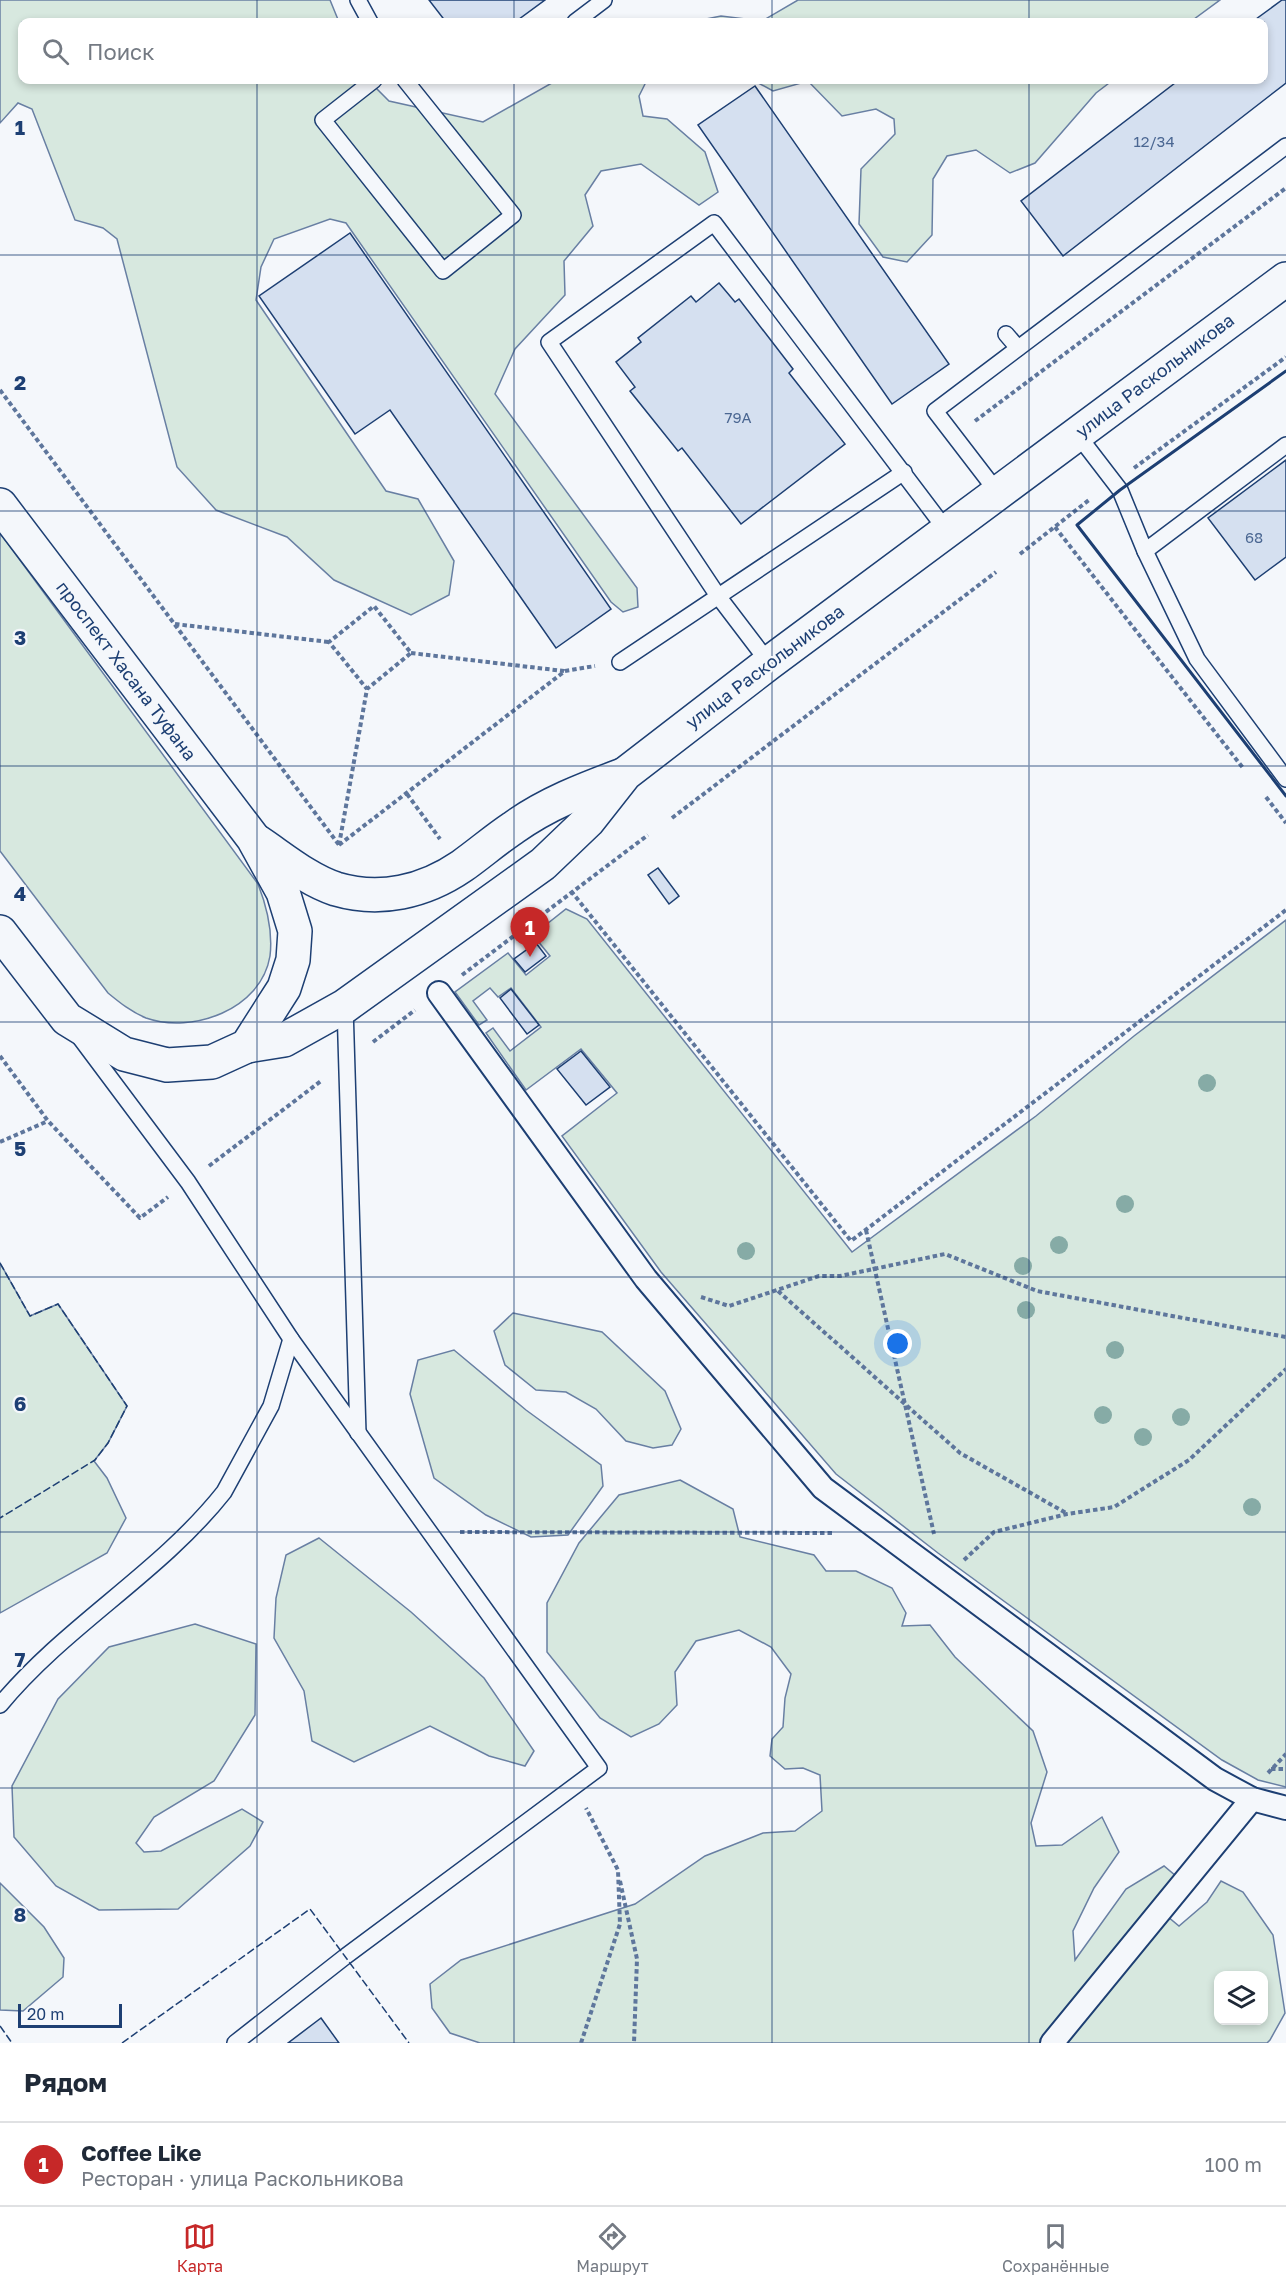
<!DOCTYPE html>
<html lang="ru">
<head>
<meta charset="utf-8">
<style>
  body { margin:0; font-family:"Golos Text",sans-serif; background:#f6f6f7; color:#1f2937 }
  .controls { position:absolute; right:18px; bottom:18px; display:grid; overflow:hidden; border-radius:12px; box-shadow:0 3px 9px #0003 }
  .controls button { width:54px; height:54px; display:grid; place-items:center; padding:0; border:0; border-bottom:2px solid #e0e1e3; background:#fff; color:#1f2937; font:30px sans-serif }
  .scale { position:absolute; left:18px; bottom:15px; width:104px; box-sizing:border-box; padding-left:6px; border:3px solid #1d3f73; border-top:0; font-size:16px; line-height:21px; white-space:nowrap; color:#1d3f73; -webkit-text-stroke:4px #f4f7fb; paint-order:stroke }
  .you { position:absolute; left:898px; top:1344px; width:21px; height:21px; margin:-15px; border:4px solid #fff; border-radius:50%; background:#1a73e8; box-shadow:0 0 0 9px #1a73e833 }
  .badge { display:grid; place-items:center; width:39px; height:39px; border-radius:50%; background:#c62828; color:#fff; font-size:20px; font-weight:700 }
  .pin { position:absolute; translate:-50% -50px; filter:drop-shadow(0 2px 3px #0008) }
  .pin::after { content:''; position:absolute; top:32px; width:21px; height:18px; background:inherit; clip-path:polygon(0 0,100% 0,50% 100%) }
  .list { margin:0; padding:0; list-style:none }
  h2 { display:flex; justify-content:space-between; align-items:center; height:78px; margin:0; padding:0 24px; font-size:26px }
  h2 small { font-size:20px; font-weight:400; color:#747a83 }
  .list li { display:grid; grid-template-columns:39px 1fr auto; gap:18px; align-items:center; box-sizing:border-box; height:84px; padding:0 24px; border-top:2px solid #e0e1e3 }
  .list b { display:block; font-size:22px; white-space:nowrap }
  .list p { margin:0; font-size:20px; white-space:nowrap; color:#747a83 }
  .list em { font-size:20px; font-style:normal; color:#747a83 }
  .icon { flex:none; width:33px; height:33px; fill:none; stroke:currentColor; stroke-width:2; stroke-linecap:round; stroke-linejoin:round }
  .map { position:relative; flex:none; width:1286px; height:2043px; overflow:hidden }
  .search { position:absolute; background:#fff; box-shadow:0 3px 9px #0003; left:18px; right:18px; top:18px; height:66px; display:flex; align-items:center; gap:15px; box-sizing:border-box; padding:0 21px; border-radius:12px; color:#747a83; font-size:22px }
  .sheet { height:162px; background:#fff }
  nav { display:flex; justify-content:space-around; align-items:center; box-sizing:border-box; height:84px; border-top:2px solid #e0e1e3; background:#fff; font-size:16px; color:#747a83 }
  nav a { display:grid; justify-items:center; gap:3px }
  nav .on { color:#c62828 }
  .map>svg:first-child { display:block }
  .green { fill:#d7e8df; stroke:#687fa3; stroke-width:1.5; fill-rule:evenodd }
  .building { fill:#d5e0f0; stroke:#1d3f73; stroke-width:1.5 }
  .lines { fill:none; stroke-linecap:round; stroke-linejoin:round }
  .service-casing { stroke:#1d3f73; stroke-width:18 }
  .pedestrian-casing { stroke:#1d3f73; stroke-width:26 }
  .tertiary-casing { stroke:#1d3f73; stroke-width:36 }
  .path { stroke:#5e769c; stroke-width:4; stroke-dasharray:4.5 3; stroke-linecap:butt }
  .service { stroke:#f4f7fb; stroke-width:15 }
  .pedestrian { stroke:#f4f7fb; stroke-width:22 }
  .tertiary { stroke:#f4f7fb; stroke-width:33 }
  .fence { stroke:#1d3f73; stroke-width:1.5; stroke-dasharray:8 3; stroke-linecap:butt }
  .wall { stroke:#1d3f73; stroke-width:3 }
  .tree { fill:#86aba6 }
  .grid { fill:none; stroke:#1d3f73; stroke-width:1.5; stroke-opacity:0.55 }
  .labels { text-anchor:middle; stroke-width:4.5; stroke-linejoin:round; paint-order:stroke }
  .number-label { font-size:15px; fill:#4b6792 }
  .street-label { font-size:18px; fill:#1d3f73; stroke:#f4f7fb }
  .grid-label { font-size:20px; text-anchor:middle; font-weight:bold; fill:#1d3f73; stroke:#f4f7fb; stroke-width:4.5; stroke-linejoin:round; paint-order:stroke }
</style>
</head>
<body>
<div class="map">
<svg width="1286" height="2043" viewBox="0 0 1286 2043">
  <rect width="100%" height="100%" fill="#f4f7fb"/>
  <!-- green -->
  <g class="green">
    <polygon points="0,0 330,0 339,22 22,22 22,80 368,80 389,101 483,122 557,80 649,80 647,80 639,96 643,116 667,119 705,152 718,192 699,205 641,164 601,171 585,195 593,226 564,261 565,295 515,349 495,394 637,588 638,607 623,612 611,602 346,223 330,219 274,239 261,267 256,300 386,491 418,499 454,561 449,595 411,615 334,580 287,537 216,510 177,467 117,239 103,228 75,220 32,109 18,103 0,123"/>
    <polygon points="798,0 1220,0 1190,22 691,22 721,16 762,21"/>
    <polygon points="753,80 1113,80 1096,93 1035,163 1010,173 976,150 947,156 933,179 932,235 907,262 883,257 859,224 861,169 895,134 894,119 876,109 842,116 808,81 773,91"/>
    <path d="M0 533 258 884C267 907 273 931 270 956 261 1010 192 1034 146 1018 131 1012 119 1002 108 993L0 851Z"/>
    <polygon points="566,909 587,919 852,1252 1036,1116 1134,1036 1286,920 1286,1787 1258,1780 1222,1760 938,1553 836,1474 661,1272 562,1136 617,1093 581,1049 526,1090 486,1033 493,1028 510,1051 541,1027 511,988 498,997 490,988 473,1001 487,1020 479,1025 455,992 508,953 526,975 550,956 533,935"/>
    <polygon points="0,1263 30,1316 58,1304 127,1406 108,1443 94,1461 107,1478 126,1518 107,1553 0,1613"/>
    <polygon points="513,1313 602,1332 665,1391 681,1429 672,1445 653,1448 626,1441 596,1409 566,1392 536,1390 505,1365 494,1331"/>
    <polygon points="454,1350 526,1410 601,1465 603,1486 568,1535 531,1537 486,1515 434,1478 410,1394 418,1360"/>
    <path d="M680 1480 733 1509 740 1537 814 1555 826 1571H856L892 1588 906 1613 902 1626 930 1625 955 1657 1033 1731 1047 1772 1031 1823 1036 1846 1062 1845 1102 1817 1119 1852 1094 1888 1073 1931 1075 1960 1126 1889 1164 1866 1183 1882 1167 1916 1179 1926 1207 1902 1221 1881 1243 1892 1273 1935 1285 2013 1270 2040 1267 2043H480L450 2033 432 2008 430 1984 461 1960 635 1904 705 1856 763 1833 795 1831 822 1811 820 1775 803 1768 785 1769 770 1756 772 1739 783 1727 785 1698 791 1674 771 1647 739 1630 696 1641 675 1672 677 1705 659 1724 631 1737 600 1718 547 1652V1603L579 1543 619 1495ZM1218 1976H1264V2020H1218Z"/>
    <polygon points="319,1538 411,1612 484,1678 534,1751 525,1766 489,1756 430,1726 354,1762 312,1741 304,1691 274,1638 276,1598 286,1555"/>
    <polygon points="195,1624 256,1644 255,1715 214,1781 154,1817 136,1843 144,1852 161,1851 242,1809 263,1822 250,1846 178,1909 99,1910 56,1886 14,1837 12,1786 58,1699 109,1647"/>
    <polygon points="0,1883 44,1927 64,1958 63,1977 23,2011 0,2010"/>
  </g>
  <!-- building -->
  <g class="building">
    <polygon points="429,0 545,0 515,22 446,22"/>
    <polygon points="1282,0 1286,0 1286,83 1063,256 1021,201 1179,80 1264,80 1264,22 1252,22"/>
    <polygon points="755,86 949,364 892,404 698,125"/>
    <polygon points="350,233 611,609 556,648 390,410 355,434 259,296"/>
    <polygon points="719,283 735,302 739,299 793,369 789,373 845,444 741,524 682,448 678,451 630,391 635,387 616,362 641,342 638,338 691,296 696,302"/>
    <polygon points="1286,460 1286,557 1255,580 1208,518"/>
    <polygon points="658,868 679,896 669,904 648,875"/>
    <polygon points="536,943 546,956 525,972 514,959"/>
    <polygon points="511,989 539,1025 527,1034 500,998"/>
    <polygon points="581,1051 610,1087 586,1105 557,1069"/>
    <polygon points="321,2018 339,2043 288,2043"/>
  </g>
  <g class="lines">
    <!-- service casing -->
    <g class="service-casing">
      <g id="service">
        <polyline points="358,0 370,22"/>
        <polyline points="575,22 604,0"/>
        <polyline points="374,80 323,120 443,271 513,215 405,80"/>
        <polyline points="1006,334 1018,348"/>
        <polyline points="1077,434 1120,490 1145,551 1197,659 1286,779"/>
        <polyline points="998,493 935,411 1286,146"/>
        <polyline points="1145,551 1286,445"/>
        <polyline points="620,662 904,472"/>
        <polyline points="769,663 718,596 549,342 714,223 947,531"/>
        <polyline points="345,1006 358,1433"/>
        <polyline points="81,1039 188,1182 291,1339 599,1768 346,1956 235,2043"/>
        <path d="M0 1705C66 1625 160 1573 224 1492L271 1406 291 1339"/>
      </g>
    </g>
    <!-- pedestrian casing -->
    <g class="pedestrian-casing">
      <g id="pedestrian">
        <polyline points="439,993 646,1279 823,1488 1215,1779 1252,1799 1286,1808"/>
        <polyline points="1052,2043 1252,1799"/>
      </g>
    </g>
    <!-- tertiary casing -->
    <g class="tertiary-casing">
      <g id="tertiary">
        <polyline points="0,505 253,838 283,892 295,931 293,960 284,988 247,1046 212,1062 167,1065 124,1054 67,1019 0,932"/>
        <path d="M258 842C282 858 308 880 336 889 380 902 424 892 462 866 479 854 495 840 513 828 546 804 585 789 623 775"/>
        <polyline points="247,1046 284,1040 345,1006 543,864 588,821 625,774 769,663 1286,279"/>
      </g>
    </g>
    <!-- path -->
    <g class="path">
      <polyline points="0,390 339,845"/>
      <polyline points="975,421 1286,188"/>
      <polyline points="1134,468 1286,357"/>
      <polyline points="1055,527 1243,768"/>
      <polyline points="1020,554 1089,500"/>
      <polyline points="175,624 329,642"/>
      <polyline points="411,653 564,671"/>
      <polyline points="407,794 440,839"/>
      <polyline points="1266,797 1286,823"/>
      <polyline points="672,818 996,572"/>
      <polyline points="339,845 367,689 411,653 374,606 329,642 367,689"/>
      <polyline points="339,845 565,671 595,666"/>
      <polyline points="571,891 851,1241 1286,910"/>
      <polyline points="462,975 648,835"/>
      <polyline points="373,1042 415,1010"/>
      <polyline points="0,1056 48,1121 140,1218 168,1197"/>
      <polyline points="0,1142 48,1121"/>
      <polyline points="209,1166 321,1081"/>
      <polyline points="866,1230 934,1534"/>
      <polyline points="778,1291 960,1453 1066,1513"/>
      <polyline points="701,1297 729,1306 819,1276 840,1276 945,1254 1037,1291 1286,1337"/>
      <polyline points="460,1532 834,1533"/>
      <polyline points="964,1560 994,1532 1067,1514 1114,1507 1189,1460 1286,1369"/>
      <polyline points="1271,1769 1286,1769"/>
      <polyline points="1268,1773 1286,1754"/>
      <polyline points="620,1881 637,1959 634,2043"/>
      <polyline points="581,2043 620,1924 618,1870 586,1808"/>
    </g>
    <!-- service -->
    <use href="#service" class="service"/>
    <!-- pedestrian -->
    <use href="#pedestrian" class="pedestrian"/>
    <!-- tertiary -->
    <use href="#tertiary" class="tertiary"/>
    <!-- fence -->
    <g class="fence">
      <polyline points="0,1263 30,1316 58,1304 127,1406 108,1443 95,1460 0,1518"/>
      <polyline points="0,2026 12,2043"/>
      <polyline points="122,2043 310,1909 409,2043"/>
    </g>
    <!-- wall -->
    <polyline class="wall" points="1286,371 1120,490 1077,525 1286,796"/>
  </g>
  <!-- trees -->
  <g class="tree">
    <circle cx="1207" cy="1083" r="9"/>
    <circle cx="1125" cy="1204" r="9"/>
    <circle cx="1059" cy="1245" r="9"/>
    <circle cx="746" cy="1251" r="9"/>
    <circle cx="1023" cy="1266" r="9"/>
    <circle cx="1026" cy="1310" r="9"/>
    <circle cx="1115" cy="1350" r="9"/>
    <circle cx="1103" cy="1415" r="9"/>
    <circle cx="1181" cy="1417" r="9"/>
    <circle cx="1143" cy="1437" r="9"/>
    <circle cx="1252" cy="1507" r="9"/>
  </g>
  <!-- grid -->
  <path class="grid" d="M257 0V22M514 0V22M772 0V22M1029 0V22M257 80V2043M514 80V2043M772 80V2043M1029 80V2043M0 255H1286M0 511H1286M0 766H1286M0 1022H1286M0 1277H1286M0 1532H1286M0 1788H1286"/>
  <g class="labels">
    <!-- number labels -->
    <g class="number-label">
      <text x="1154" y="147">12/34</text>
      <text x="738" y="423">79А</text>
      <text x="1254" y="543">68</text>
    </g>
    <!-- street labels -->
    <g class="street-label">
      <text transform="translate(1155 376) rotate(-37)" y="6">улица Раскольникова</text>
      <text transform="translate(765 667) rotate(-37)" y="6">улица Раскольникова</text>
      <text transform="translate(126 671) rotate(53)" y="6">проспект Хасана Туфана</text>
    </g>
  </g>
  <g class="grid-label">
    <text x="20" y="135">1</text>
    <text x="20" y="390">2</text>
    <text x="20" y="645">3</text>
    <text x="20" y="901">4</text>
    <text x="20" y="1156">5</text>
    <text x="20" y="1411">6</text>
    <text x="20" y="1667">7</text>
    <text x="20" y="1922">8</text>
  </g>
</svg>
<div class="controls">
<button><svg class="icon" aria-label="layers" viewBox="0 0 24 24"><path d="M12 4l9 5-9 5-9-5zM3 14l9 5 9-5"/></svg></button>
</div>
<div class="scale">20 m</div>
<div class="you"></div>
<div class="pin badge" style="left:530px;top:957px">1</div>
<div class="search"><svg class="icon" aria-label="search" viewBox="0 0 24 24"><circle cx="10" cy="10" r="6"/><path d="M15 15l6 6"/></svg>Поиск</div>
</div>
<section class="sheet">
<h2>Рядом<small></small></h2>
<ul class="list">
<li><span class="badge">1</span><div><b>Coffee Like</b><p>Ресторан · улица Раскольникова</p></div><em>100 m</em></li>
</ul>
</section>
<nav>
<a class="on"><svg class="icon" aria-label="map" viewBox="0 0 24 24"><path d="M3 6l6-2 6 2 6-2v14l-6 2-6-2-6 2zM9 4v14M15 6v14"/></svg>Карта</a>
<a><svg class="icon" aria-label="directions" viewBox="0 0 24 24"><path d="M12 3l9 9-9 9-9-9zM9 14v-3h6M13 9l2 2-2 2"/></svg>Маршрут</a>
<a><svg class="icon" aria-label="saved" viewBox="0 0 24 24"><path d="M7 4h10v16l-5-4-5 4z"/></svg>Сохранённые</a>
</nav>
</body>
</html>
